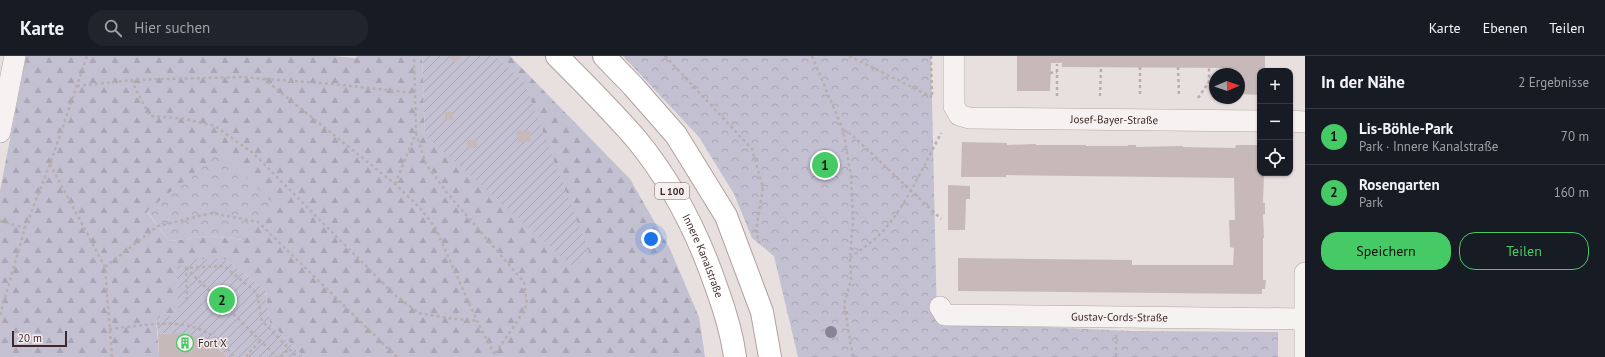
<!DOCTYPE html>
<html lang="de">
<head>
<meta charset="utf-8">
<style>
  body { margin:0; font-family:"PT Sans",sans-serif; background:#20242c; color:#f1f3f6 }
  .controls { position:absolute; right:12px; top:12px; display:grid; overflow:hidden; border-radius:8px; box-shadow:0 1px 3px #0004 }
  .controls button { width:36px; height:36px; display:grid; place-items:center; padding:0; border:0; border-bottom:1px solid #363941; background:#171b24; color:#f1f3f6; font:20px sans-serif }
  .compass { position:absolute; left:1209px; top:12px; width:36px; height:36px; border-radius:50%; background:#171b24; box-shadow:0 1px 3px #0004; rotate:88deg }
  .scale { position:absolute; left:12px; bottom:10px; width:55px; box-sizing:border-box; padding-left:4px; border:2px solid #3f2928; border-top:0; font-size:11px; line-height:14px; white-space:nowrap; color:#3f2928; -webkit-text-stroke:3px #f5eeee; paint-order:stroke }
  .you { position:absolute; left:651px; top:183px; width:14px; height:14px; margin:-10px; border:3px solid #fff; border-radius:50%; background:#1a73e8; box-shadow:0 0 0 6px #1a73e833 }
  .badge { display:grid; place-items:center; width:26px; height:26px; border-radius:50%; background:#46ca66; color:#111; font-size:13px; font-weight:700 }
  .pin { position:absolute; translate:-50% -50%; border:2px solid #fff; box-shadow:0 1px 4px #0006 }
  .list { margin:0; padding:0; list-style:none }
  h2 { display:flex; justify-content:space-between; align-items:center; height:52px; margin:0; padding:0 16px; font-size:17px }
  h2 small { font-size:13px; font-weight:400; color:#9ea1a6 }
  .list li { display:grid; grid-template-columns:26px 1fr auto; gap:12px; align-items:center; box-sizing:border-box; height:56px; padding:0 16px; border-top:1px solid #363941 }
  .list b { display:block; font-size:15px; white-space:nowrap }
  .list p { margin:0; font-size:13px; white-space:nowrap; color:#9ea1a6 }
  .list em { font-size:13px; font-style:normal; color:#9ea1a6 }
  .actions { display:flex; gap:8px; padding:12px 16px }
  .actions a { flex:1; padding:9px 0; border:1px solid #46ca66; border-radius:16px; text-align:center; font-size:14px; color:#46ca66 }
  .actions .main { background:#46ca66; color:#111 }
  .icon { flex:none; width:22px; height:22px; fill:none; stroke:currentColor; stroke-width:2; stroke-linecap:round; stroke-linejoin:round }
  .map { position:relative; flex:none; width:1305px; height:301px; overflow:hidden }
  header { display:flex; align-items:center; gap:24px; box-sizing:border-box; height:56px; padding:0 20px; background:#171b24; border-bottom:1px solid #363941 }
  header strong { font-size:19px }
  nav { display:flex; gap:22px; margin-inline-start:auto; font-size:14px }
  .search { width:280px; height:36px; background:#20242c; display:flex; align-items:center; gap:10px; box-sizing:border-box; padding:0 14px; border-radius:16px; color:#9ea1a6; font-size:15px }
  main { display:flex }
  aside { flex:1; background:#171b24 }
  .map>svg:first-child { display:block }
  .forest { fill:url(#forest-firs); fill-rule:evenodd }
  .park { fill:url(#park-crowns) }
  .garden { fill:url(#garden-furrows) }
  .building { fill:#c7b9b9 }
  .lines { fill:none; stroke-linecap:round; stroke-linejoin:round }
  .minor-casing { stroke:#b2a5a4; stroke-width:22 }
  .primary-casing { stroke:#b39f9f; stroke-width:24 }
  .path { stroke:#b8aead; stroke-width:2.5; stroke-dasharray:3 3; stroke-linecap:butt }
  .minor { stroke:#f6f2f1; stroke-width:21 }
  .primary { stroke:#fff; stroke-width:22 }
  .tree { fill:#8a8296 }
  .labels { text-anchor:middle; stroke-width:3; stroke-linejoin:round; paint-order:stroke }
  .shield { fill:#f5eeee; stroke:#766463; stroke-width:1 }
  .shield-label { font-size:10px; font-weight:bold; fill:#3f2928 }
  .street-label { font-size:11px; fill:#3f2928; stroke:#f5eeee }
  .poi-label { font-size:11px; fill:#3f2928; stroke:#f5eeee; text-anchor:start }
</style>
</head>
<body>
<header>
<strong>Karte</strong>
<div class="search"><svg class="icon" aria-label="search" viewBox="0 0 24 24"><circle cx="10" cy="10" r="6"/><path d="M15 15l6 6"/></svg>Hier suchen</div>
<nav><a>Karte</a><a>Ebenen</a><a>Teilen</a></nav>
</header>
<main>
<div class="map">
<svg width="1305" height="301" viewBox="0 0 1305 301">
  <defs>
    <pattern id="forest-firs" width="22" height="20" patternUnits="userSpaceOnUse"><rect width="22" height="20" fill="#c3c0d2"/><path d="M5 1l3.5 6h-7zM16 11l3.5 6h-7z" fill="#a9a5b4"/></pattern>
    <pattern id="park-crowns" width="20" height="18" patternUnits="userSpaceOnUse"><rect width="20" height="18" fill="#c3c0d2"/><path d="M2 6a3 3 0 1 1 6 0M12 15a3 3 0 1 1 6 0" fill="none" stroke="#a9a5b4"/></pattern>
    <pattern id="garden-furrows" width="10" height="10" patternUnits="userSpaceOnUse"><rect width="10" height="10" fill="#c3c0d2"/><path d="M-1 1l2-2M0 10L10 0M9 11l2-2" fill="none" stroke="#a9a5b4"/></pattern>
  </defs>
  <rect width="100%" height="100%" fill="#e8dfdf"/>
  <!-- forest -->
  <path class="forest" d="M26 0H333L356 2 357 0H422L425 79 524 26 496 0H510L630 123 670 193 699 261 705 301H304L270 267 265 234 225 203H190L178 260 156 261 159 301H0V135ZM147 156 258 166 244 184 210 180 169 185Z"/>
  <!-- park -->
  <g class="park">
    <polygon points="623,0 931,0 937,266 1131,275 1278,276 1278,301 798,301 774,200 752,182 734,138 699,81"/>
    <polygon points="220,96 274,148 244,184 210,180 169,185 147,155"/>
  </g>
  <!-- garden -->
  <g class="garden">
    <polygon points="422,0 496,0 524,26 589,196 574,212 425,79"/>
    <path d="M190 203H225L265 234 270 267 304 301H227C209 280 185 276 158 278L156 260H178L177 212Z"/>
  </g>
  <!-- building -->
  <g class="building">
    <polygon points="448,0 461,0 455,7"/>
    <polygon points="1017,0 1265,0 1265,15 1260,15 1260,39 1239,38 1239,18 1230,18 1230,12 1062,11 1062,7 1051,7 1050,35 1017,35"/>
    <polygon points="445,56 453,56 453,64 445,63"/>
    <polygon points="517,75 530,75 531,85 518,86"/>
    <rect x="467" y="84" width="10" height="8"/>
    <polygon points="962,86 1007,87 1007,89 1036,88 1036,89 1086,89 1086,90 1128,90 1128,89 1136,89 1136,91 1183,90 1183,91 1235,92 1236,89 1260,89 1260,117 1264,117 1263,147 1265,147 1265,158 1263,158 1264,182 1263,182 1263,224 1266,224 1265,233 1262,233 1262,238 958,235 958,202 1132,204 1132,209 1233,209 1234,192 1230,191 1229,164 1235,164 1234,122 1006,119 1006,121 961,121"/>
    <polygon points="948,129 970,130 970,143 966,143 965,174 948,174"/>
    <polygon points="178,277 189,278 207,285 215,290 227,301 159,301 158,278"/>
  </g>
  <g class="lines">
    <!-- minor casing -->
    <g class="minor-casing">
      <g id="minor">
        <path id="s1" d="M954 0V50L959 59 969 62 1260 65"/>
        <polyline points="1290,65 1305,66"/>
        <polyline points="0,76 15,0"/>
        <path id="s2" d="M940 251 945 259 1304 263"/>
        <polyline points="1305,301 1305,217"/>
      </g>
    </g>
    <!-- primary casing -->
    <g class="primary-casing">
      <g id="primary">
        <path id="s3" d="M557 0C584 27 612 55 637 84 673 128 699 180 717 233 725 255 732 278 735 301"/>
        <polyline points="604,0 633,30 676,79 726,160 762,256 770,301"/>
      </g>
    </g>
    <!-- path -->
    <g class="path">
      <polyline points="665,0 752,93 763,132 756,175 759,187"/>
      <polyline points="812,0 843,74 851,120 853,165 850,202 851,224 844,248 853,301"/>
      <polyline points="849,0 932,41"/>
      <polyline points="931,0 932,41"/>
      <polyline points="1140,11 1140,41"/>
      <polyline points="1178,11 1179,41"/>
      <polyline points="1050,17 1057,16"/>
      <polyline points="265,23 333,28 414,37"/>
      <polyline points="131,24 150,60 186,63 215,70 253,97 397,241 419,257 448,262 477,265"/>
      <polyline points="77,30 131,24 241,21 264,23 395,128 419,151 435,171 477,265 496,301"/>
      <polyline points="1057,40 1057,8"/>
      <polyline points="1100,40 1101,11"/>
      <polyline points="1198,42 1209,26 1209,12"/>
      <polyline points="843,74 851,78 941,163"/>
      <polyline points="416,77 426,108 448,138 524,226 527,248 517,266 494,299"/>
      <polyline points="50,108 105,211 112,301"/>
      <polyline points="395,128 416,77 414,0"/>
      <polyline points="0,165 25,172"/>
      <path d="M850 202C859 195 868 189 877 181 902 158 925 108 941 77"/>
      <polyline points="105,211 158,170 212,157 258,166 397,301"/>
      <polyline points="186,212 277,301"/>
      <polyline points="187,244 186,212 224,210 257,237 262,265 297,301"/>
      <polyline points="0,259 25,172 50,108 87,0"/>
      <path d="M109 273C157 268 202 256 234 301"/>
      <polyline points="1116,279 1116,301"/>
      <polyline points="248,301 247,299 260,285"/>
      <polyline points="281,301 289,293"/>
    </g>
    <!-- minor -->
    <use href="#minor" class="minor"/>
    <!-- primary -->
    <use href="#primary" class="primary"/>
  </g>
  <!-- trees -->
  <circle class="tree" cx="831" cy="276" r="6"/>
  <!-- icons -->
  <defs>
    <g id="building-ring" transform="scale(0.9)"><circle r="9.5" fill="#f5eeee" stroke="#46ca66" stroke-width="1.5"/><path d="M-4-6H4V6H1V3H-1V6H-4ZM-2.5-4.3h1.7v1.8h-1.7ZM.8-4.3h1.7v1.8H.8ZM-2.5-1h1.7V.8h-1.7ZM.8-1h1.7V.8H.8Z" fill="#46ca66"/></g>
  </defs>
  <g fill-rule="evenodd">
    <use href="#building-ring" x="185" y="287"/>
  </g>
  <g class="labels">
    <!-- shield labels -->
    <rect class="shield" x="655" y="127" width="34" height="16" rx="3"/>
    <g class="shield-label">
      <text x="672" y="139">L 100</text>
    </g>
    <!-- street labels -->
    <g class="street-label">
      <text dy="4" stroke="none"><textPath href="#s1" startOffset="216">Josef-Bayer-Straße</textPath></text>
      <text dy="4" stroke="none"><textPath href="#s3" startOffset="250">Innere Kanalstraße</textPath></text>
      <text dy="4" stroke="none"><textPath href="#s2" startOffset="184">Gustav-Cords-Straße</textPath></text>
    </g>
    <!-- poi labels -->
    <g class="poi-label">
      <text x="198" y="291">Fort X</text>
    </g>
  </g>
</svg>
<div class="controls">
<button>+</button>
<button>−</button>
<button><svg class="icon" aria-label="locate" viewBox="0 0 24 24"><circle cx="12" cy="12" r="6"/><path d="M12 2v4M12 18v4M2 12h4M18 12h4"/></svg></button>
</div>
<svg class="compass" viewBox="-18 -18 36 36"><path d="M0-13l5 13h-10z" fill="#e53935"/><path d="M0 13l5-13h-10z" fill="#9ea1a6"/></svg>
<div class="scale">20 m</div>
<div class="you"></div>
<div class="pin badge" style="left:825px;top:109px">1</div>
<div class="pin badge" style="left:222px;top:244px">2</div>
</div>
<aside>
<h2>In der Nähe<small>2 Ergebnisse</small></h2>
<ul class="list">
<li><span class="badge">1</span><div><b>Lis-Böhle-Park</b><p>Park · Innere Kanalstraße</p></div><em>70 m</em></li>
<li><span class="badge">2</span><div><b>Rosengarten</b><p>Park</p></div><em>160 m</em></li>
</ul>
<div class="actions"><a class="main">Speichern</a><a>Teilen</a></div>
</aside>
</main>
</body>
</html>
